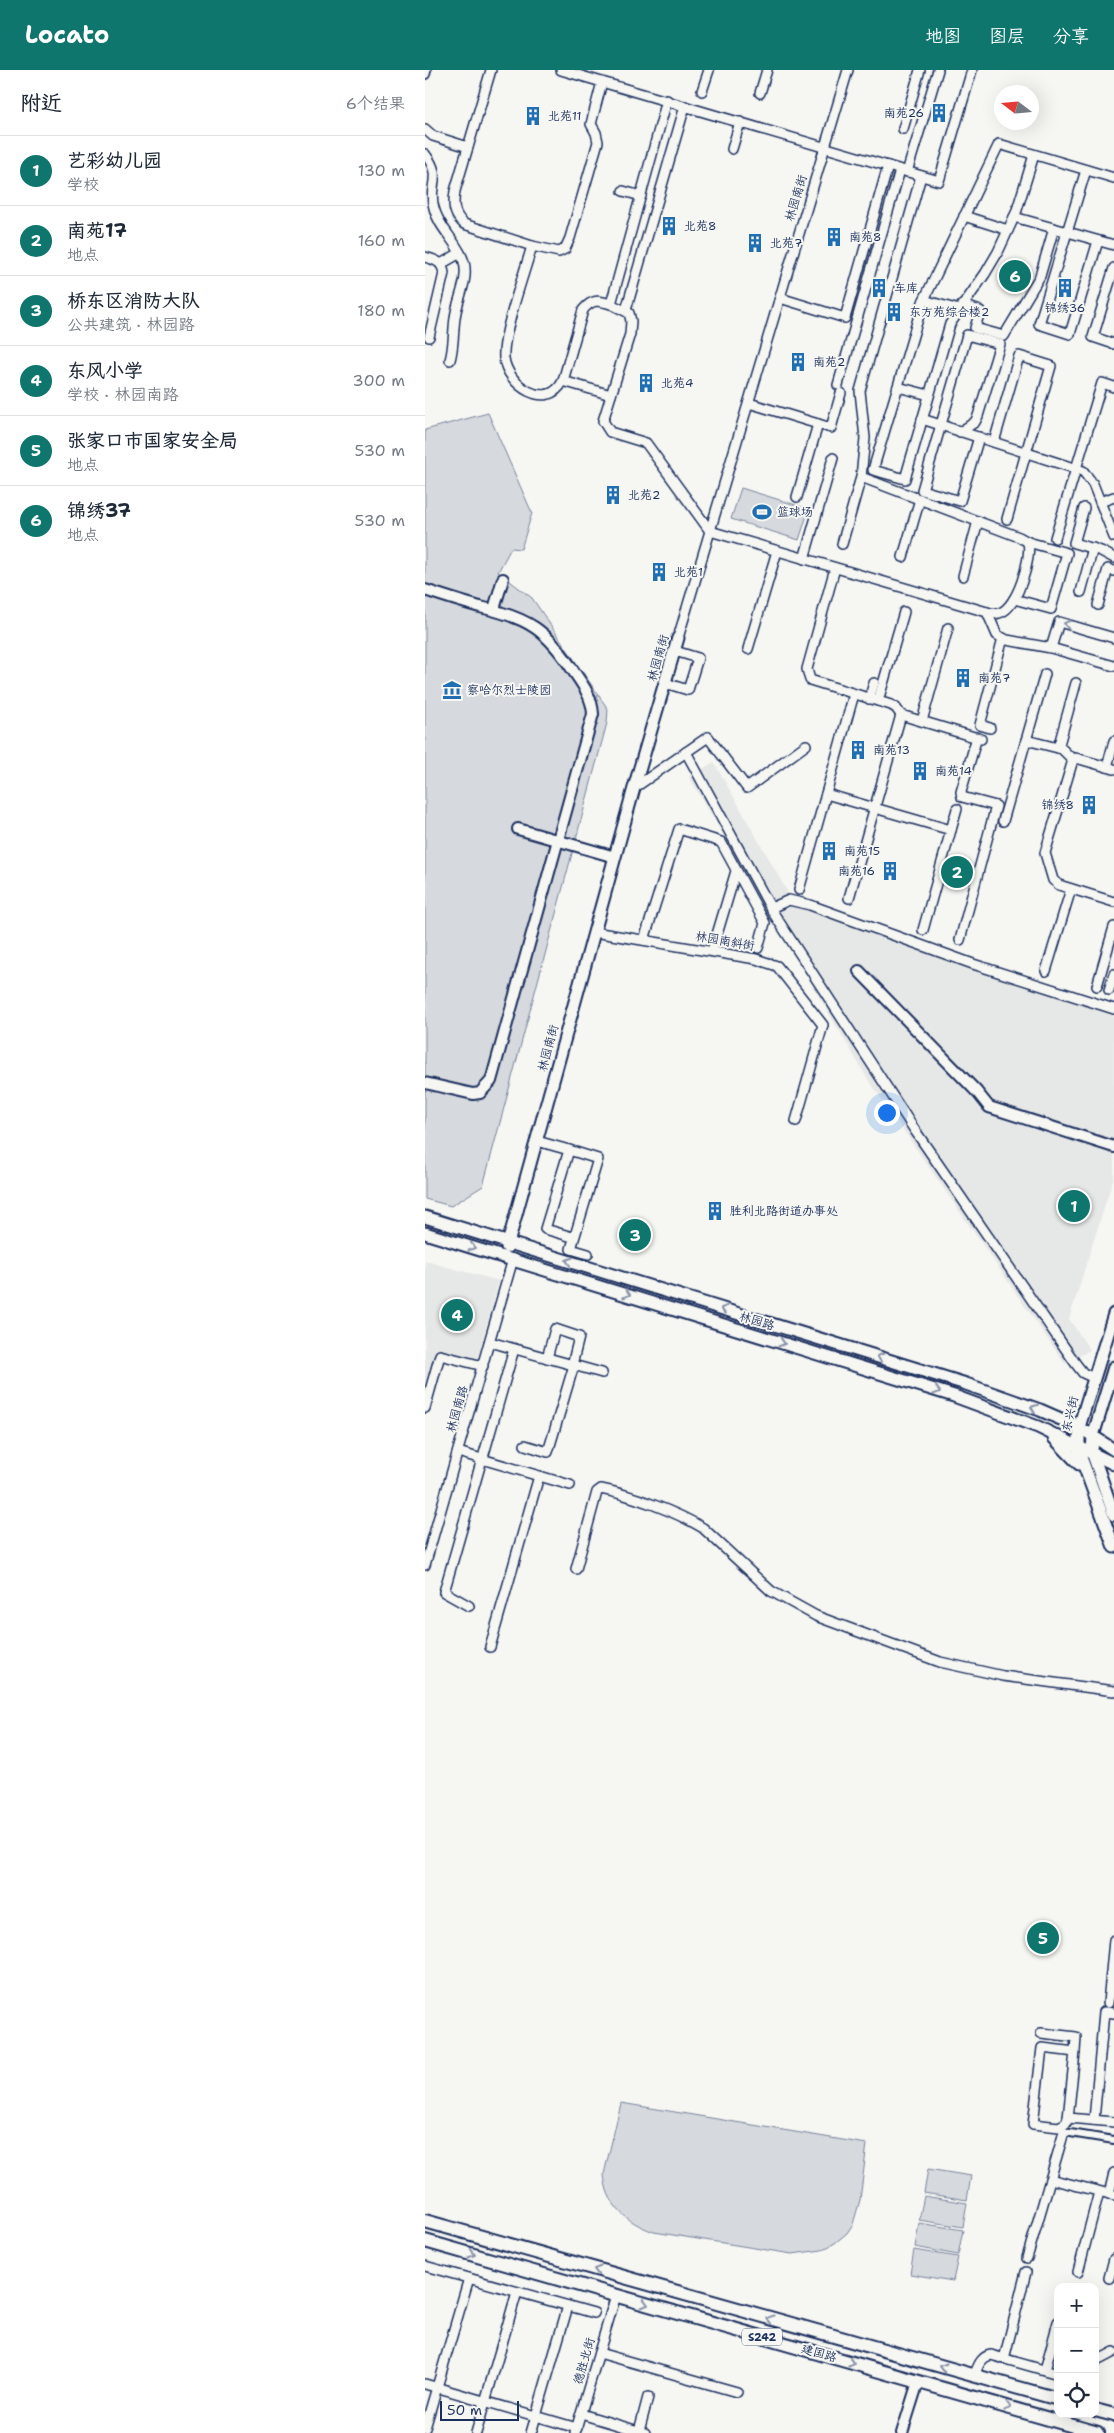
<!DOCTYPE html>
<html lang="zh">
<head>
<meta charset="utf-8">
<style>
  body { margin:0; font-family:"Shantell Sans","LXGW WenKai TC",sans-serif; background:#f6f6f7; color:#1f2937 }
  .controls { position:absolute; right:15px; bottom:15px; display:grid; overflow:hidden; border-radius:10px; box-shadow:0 5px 20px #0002 }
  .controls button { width:45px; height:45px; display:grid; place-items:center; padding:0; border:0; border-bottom:1px solid #e0e1e3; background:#fff; color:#1f2937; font:25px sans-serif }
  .compass { position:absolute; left:569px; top:15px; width:45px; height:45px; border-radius:50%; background:#fff; box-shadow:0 5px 20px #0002; rotate:286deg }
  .scale { position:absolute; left:15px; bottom:12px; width:79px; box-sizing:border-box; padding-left:5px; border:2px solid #1b2f5e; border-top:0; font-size:14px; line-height:18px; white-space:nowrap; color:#1b2f5e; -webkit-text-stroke:4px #f6f6f2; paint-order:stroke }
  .you { position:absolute; left:461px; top:1042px; width:18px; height:18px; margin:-12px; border:4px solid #fff; border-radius:50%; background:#1a73e8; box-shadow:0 0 0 8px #1a73e833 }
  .badge { display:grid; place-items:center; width:32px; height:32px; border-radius:50%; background:#0f766e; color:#fff; font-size:16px; font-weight:700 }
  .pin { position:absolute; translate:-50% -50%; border:2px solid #fff; box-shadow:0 1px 5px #0006 }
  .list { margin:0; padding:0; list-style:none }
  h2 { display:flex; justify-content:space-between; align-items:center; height:65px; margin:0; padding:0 20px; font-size:21px }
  h2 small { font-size:16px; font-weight:400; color:#747a83 }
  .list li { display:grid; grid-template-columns:32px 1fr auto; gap:15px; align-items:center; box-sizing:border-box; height:70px; padding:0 20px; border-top:1px solid #e0e1e3 }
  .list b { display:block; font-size:19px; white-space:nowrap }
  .list p { margin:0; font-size:16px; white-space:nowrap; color:#747a83 }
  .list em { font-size:16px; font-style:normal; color:#747a83 }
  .icon { flex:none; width:28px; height:28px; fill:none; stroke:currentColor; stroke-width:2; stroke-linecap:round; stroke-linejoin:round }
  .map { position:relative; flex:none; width:689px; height:2363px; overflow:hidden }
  header { display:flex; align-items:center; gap:30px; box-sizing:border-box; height:70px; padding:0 25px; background:#0f766e; color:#fff }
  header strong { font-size:24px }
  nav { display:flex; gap:28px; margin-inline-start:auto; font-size:18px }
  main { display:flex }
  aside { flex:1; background:#fff }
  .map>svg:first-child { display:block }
  .built { fill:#e6e7e7 }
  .green { fill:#d6d9dd; stroke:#78849e }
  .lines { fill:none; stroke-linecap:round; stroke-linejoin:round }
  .pedestrian-casing { stroke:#1b2f5e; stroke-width:10 }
  .minor-casing { stroke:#1b2f5e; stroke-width:12 }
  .tertiary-casing { stroke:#1b2f5e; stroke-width:14 }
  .secondary-casing { stroke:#1b2f5e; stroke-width:15 }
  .primary-casing { stroke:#1b2f5e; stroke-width:16 }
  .pedestrian { stroke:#f6f6f2; stroke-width:6 }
  .minor { stroke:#f6f6f2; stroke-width:9 }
  .tertiary { stroke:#f6f6f2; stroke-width:10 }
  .secondary { stroke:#f6f6f2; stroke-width:11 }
  .primary { stroke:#f6f6f2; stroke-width:12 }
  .oneway { stroke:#8892a8 }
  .labels { text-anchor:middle; stroke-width:4; stroke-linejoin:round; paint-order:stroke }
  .shield { fill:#f6f6f2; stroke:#5d6b8a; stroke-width:1 }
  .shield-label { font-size:11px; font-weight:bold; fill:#1b2f5e }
  .poi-label { font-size:12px; fill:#1b2f5e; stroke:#f6f6f2; text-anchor:start }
  .street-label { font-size:12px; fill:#1b2f5e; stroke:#f6f6f2 }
</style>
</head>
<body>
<header>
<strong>Locato</strong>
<nav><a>地图</a><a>图层</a><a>分享</a></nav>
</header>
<main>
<aside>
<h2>附近<small>6个结果</small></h2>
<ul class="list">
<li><span class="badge">1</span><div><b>艺彩幼儿园</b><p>学校</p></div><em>130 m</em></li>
<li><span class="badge">2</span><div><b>南苑17</b><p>地点</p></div><em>160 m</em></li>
<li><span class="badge">3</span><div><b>桥东区消防大队</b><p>公共建筑 · 林园路</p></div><em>180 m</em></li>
<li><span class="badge">4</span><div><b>东风小学</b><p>学校 · 林园南路</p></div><em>300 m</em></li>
<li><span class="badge">5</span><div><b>张家口市国家安全局</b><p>地点</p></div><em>530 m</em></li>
<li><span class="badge">6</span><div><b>锦绣37</b><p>地点</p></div><em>530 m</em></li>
</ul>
</aside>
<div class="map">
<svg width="689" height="2363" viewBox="0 0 689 2363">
  <rect width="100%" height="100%" fill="#f6f6f2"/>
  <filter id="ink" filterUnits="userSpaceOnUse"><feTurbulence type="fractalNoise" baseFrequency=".02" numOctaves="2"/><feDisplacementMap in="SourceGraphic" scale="10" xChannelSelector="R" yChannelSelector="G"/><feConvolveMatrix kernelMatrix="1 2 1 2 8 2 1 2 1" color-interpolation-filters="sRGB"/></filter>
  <g filter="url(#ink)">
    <!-- built -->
    <g class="built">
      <polygon points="289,692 363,823 370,831 369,836 689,946 689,1106 644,1249 665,1280 640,1294 441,1006 264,707"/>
      <polygon points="0,1191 74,1211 52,1291 11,1280 0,1318"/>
    </g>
    <!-- green -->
    <g class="green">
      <polygon points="63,343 107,443 96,479 86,478 73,502 107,528 183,639 182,653 58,1116 26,1136 0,1129 0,360"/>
      <polygon points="316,418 384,439 374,470 306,449"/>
      <path d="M196 2033 442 2074 435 2130 428 2154 422 2163 410 2173 397 2180 367 2184 229 2162C201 2152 181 2135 179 2104Z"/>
      <polygon points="503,2099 546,2106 542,2130 499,2123"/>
      <polygon points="499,2126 542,2133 538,2157 494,2150"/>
      <polygon points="494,2153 538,2160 533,2185 490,2177"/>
      <polygon points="489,2180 533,2187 528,2211 485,2204"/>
    </g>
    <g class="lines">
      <!-- pedestrian casing -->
      <g class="pedestrian-casing">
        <polyline id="pedestrian" points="639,2062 689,2070"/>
      </g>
      <!-- minor casing -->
      <g class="minor-casing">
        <g id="minor">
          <path d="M66 0 30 121C28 135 28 144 39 154L107 176C100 201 77 265 79 288 82 315 122 342 138 311L158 240C167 229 173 230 186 234"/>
          <polyline points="136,0 514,111 547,0"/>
          <polyline points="0,4 1,0"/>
          <polyline points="277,21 284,0"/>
          <polyline points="335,23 342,0"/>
          <polyline points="242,30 186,234 204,243 206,251 205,264 178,351 185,362 221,373 285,461 562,542 572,565 582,570 626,578"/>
          <polyline points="0,59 8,66 43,77"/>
          <polyline points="478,59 495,0"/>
          <polyline points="307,79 315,52"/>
          <path d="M0 84C19 108 2 115 9 138 14 159 33 172 39 192 44 211 32 229 30 248 28 262 29 276 25 290"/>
          <polyline points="609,85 591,143 573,182 560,204 525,254 480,409 448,400 498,232 574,74 689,108"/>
          <polyline points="661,100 614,254 645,264 673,171"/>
          <polyline points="482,102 513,0"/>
          <path d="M496 106 435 321 440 368 436 407 594 467 603 472C607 488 592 539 574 543 571 544 565 543 562 542"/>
          <polyline points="198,121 216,126"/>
          <polyline points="539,146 583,160"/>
          <polyline points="589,147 689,175"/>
          <polyline points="107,176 134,182 140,179 145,168 173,72 171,63 166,54 177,12"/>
          <path d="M0 187C10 190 17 191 19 203L4 267"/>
          <polyline points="16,194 35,183"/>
          <polyline points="689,198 668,267 689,274"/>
          <polyline points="355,228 420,248 463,96"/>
          <polyline points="499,230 534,240"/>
          <polyline points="537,235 555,241 550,258 579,266 615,206 629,158"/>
          <polyline points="201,240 260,36"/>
          <polyline points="138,311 186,325"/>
          <polyline points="413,315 475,100"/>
          <polyline points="473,317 504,325"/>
          <polyline points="324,333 393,354 372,427"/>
          <polyline points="497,349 658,401 668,414 689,467"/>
          <polyline points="393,354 406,358 416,323"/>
          <polyline points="535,362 550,352 553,346 575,274 542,265 497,420 535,431 554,367"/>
          <polyline points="569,372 594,286 626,296 582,449"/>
          <polyline points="675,432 689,427"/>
          <polyline points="659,438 649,473 676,481 689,488"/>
          <polyline points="630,468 677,313 689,317"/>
          <polyline points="417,474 436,407"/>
          <polyline points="478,487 495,429"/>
          <polyline points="379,489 408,388"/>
          <polyline points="410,498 382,599 385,610 466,635 471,638 476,645 556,669"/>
          <polyline points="538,506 553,451"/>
          <polyline points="656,522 668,478"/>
          <polyline points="589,529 626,539 642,483 603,472"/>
          <polyline points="673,535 683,499 689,501"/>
          <polyline points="253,568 423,0"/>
          <polyline points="689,568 634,552 626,578 689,596"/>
          <polyline points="323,579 352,481"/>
          <polyline points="240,613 263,620 273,588 250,581"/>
          <polyline points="444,629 449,613"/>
          <polyline points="453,631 479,542"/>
          <polyline points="497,651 523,558"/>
          <polyline points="565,658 555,655 578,568"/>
          <polyline points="601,670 637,679 648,690"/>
          <polyline points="633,678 651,613"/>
          <polyline points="261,682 349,844 489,1059 651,1294 658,1303 669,1308"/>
          <polyline points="682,697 689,671"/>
          <polyline points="689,699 651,688 648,690 620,783 628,810 634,815 689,832"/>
          <polyline points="209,718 283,667 322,718 381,675"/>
          <polyline points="401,724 526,760 498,860"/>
          <polyline points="578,751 620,604"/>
          <polyline points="526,760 532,739"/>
          <polyline points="374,820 429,624"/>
          <polyline points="424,828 476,645"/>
          <polyline points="346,838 364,830 385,835 548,894 689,939"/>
          <polyline points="169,862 331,889 352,896 398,955 371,1051"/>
          <polyline points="219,870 254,759 296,772 340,853 333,878"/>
          <polyline points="535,870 571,736 537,727 536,722 552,667"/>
          <polyline points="287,881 311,801"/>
          <polyline points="621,901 646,819"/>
          <polyline points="672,916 689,857"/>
          <polyline points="684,920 689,904"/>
          <polyline points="112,1071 144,1080 120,1159 144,1166"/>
          <polyline points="144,1080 173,1089 146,1179 163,1184"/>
          <polyline points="65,1272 177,1303"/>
          <polyline points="122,1288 130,1259 154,1267 147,1295"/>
          <polyline points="0,1338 15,1285 58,1296"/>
          <polyline points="100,1375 123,1382 149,1295"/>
          <polyline points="33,1382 145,1415"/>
          <polyline points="59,1384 89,1279"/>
          <polyline points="0,1495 88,1189"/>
          <path d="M151 1499 172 1422 176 1419C206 1425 252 1442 278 1458L346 1521 391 1546 515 1592 578 1606 689 1621"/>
          <polyline points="44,1536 19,1522 57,1389"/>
          <polyline points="65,1577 114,1406"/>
          <polyline points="683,1933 689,1870"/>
          <polyline points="616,1963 651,1967 650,1982"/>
          <polygon points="617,1978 650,1982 643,2048 641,2053 634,2057 608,2054"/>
          <polyline points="643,2048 689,2052"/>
          <polyline points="669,2050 679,1942 689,1943"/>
          <polyline points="625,2109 689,2125"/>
          <polyline points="684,2124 689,2103"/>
          <polyline points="602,2188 639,2062"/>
          <polyline points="0,2196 169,2243"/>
          <polyline points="653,2202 674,2122"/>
          <polyline points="684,2208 689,2189"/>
          <polyline points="174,2283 312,2322"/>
          <polyline points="579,2289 601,2202"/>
          <polyline points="670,2292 689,2282"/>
          <polyline points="620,2300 633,2252"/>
          <path d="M549 2306C553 2297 555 2287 566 2285L633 2304"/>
          <polyline points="0,2314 152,2358"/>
          <polyline points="156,2344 220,2363"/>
          <polyline points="0,2358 44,2208"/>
          <polyline points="214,2361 223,2327"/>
          <polyline points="51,2363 92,2222"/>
          <polyline points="106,2363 143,2236"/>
          <polyline points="150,2363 191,2225"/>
        </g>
      </g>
      <!-- tertiary casing -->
      <g class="tertiary-casing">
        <g id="tertiary">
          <path d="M0 520C18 526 37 532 55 537 104 548 122 560 149 602 158 615 167 627 168 644L66 1011 55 1023 48 1024 0 1013"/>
          <polyline points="69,539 78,509"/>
          <polyline points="93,759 190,787"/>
          <polyline points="434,901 552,1022 564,1037 689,1077"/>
          <polyline points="477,2363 493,2312"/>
        </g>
      </g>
      <!-- secondary casing -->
      <g class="secondary-casing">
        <g id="secondary">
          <polyline points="0,1147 541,1314 615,1340 654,1357 689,1380"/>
          <polyline points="0,1163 529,1326 613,1357 689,1394"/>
          <polyline points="82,1177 209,718 253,568"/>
          <polyline points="689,1244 654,1357 654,1382 689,1477"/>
          <polyline points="689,1297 668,1366 667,1382 689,1445"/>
          <polyline points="629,1368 654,1394"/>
        </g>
      </g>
      <!-- primary casing -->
      <g class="primary-casing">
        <g id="primary">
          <polyline points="0,2151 633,2329"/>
          <polyline points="0,2171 673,2363"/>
          <polyline points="670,2340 689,2345"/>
        </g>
      </g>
      <!-- pedestrian -->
      <use href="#pedestrian" class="pedestrian"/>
      <!-- minor -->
      <use href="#minor" class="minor"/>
      <!-- tertiary -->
      <use href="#tertiary" class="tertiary"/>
      <!-- secondary -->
      <use href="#secondary" class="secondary"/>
      <!-- primary -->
      <use href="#primary" class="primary"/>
    </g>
    <!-- one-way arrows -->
    <defs><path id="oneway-chevron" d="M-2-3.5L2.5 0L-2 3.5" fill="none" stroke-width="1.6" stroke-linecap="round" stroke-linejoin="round" transform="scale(1.25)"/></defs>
    <g class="oneway">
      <use href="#oneway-chevron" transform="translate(642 554) rotate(-164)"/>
      <use href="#oneway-chevron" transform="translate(47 1177) rotate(16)"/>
      <use href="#oneway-chevron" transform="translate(144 1191) rotate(-163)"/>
      <use href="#oneway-chevron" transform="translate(202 1224) rotate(17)"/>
      <use href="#oneway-chevron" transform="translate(299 1239) rotate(-163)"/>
      <use href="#oneway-chevron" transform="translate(357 1273) rotate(17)"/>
      <use href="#oneway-chevron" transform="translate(455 1287) rotate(-163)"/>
      <use href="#oneway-chevron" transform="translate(512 1321) rotate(17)"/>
      <use href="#oneway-chevron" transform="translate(609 1338) rotate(-160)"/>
      <use href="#oneway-chevron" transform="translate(47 2184) rotate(16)"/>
      <use href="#oneway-chevron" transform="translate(172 2200) rotate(-164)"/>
      <use href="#oneway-chevron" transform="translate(220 2234) rotate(16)"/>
      <use href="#oneway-chevron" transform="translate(345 2249) rotate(-164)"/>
      <use href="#oneway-chevron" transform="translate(427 2293) rotate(16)"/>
      <use href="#oneway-chevron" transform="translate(518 2297) rotate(-164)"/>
      <use href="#oneway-chevron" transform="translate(583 2337) rotate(16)"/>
    </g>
  </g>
  <!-- icons -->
  <defs>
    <g id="building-bare" transform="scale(1.5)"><path d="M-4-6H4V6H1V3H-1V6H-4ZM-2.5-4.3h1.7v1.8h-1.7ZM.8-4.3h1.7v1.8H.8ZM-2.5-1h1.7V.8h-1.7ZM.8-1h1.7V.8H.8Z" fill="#1f6fb2" stroke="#f6f6f2" stroke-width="2.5" paint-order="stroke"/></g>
    <g id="stadium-bare" transform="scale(1.5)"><path d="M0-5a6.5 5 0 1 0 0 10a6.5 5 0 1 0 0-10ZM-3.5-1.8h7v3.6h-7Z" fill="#1f6fb2" stroke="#f6f6f2" stroke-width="2.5" paint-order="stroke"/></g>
    <g id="museum-bare" transform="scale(1.5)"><path d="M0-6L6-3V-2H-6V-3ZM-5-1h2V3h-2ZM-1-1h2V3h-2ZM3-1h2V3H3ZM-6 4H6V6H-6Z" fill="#1f6fb2" stroke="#f6f6f2" stroke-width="2.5" paint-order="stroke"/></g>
  </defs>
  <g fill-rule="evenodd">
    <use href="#building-bare" x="514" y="43"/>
    <use href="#building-bare" x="108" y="46"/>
    <use href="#building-bare" x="244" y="156"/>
    <use href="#building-bare" x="409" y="167"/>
    <use href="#building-bare" x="330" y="173"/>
    <use href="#building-bare" x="454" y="218"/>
    <use href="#building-bare" x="640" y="218"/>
    <use href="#building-bare" x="469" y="242"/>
    <use href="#building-bare" x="373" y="292"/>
    <use href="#building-bare" x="221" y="313"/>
    <use href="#building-bare" x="188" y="425"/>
    <use href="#stadium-bare" x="337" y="442"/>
    <use href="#building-bare" x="234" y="502"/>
    <use href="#building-bare" x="538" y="608"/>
    <use href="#museum-bare" x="27" y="620"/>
    <use href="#building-bare" x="433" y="680"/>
    <use href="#building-bare" x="495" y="701"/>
    <use href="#building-bare" x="664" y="735"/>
    <use href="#building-bare" x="404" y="781"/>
    <use href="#building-bare" x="465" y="801"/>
    <use href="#building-bare" x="290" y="1141"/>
  </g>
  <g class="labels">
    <!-- shield labels -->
    <rect class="shield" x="317" y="2258.5" width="40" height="17" rx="4"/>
    <g class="shield-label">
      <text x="337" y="2271">S242</text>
    </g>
    <!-- poi labels -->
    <g class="poi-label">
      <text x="499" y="47" text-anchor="end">南苑26</text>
      <text x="123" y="50">北苑11</text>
      <text x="259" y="160">北苑8</text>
      <text x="424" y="171">南苑8</text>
      <text x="345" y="177">北苑7</text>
      <text x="469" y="222">车库</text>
      <text x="640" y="242" text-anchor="middle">锦绣36</text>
      <text x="484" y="246">东方苑综合楼2</text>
      <text x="388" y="296">南苑2</text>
      <text x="236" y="317">北苑4</text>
      <text x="203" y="429">北苑2</text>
      <text x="352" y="446">篮球场</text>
      <text x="249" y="506">北苑1</text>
      <text x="553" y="612">南苑7</text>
      <text x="42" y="624">察哈尔烈士陵园</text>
      <text x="448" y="684">南苑13</text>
      <text x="510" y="705">南苑14</text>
      <text x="649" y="739" text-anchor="end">锦绣8</text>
      <text x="419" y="785">南苑15</text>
      <text x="450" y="805" text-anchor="end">南苑16</text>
      <text x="305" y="1145">胜利北路街道办事处</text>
    </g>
    <!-- street labels -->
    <g class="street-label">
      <text transform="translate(371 128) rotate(-73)" y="4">林园南街</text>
      <text transform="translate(233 588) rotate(-74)" y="4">林园南街</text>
      <text transform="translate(300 871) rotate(10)" y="4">林园南斜街</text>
      <text transform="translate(123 978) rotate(-75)" y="4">林园南街</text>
      <text transform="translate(332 1251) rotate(17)" y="4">林园路</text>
      <text transform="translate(32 1339) rotate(-74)" y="4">林园南路</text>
      <text transform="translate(645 1344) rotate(-77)" y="4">东兴街</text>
      <text transform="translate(394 2283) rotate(16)" y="4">建国路</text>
      <text transform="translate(159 2291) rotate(-74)" y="4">德胜北街</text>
    </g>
  </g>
</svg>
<div class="controls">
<button>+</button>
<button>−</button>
<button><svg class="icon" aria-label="locate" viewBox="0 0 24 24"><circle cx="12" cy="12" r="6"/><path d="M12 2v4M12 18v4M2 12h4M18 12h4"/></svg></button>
</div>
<svg class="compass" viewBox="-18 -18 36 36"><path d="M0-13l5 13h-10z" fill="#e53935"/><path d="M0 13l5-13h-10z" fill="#747a83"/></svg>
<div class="scale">50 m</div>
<div class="you"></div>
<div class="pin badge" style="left:649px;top:1136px">1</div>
<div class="pin badge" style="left:532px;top:802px">2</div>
<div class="pin badge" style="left:210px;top:1165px">3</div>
<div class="pin badge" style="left:32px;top:1245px">4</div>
<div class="pin badge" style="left:618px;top:1868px">5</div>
<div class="pin badge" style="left:590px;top:206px">6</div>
</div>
</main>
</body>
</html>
